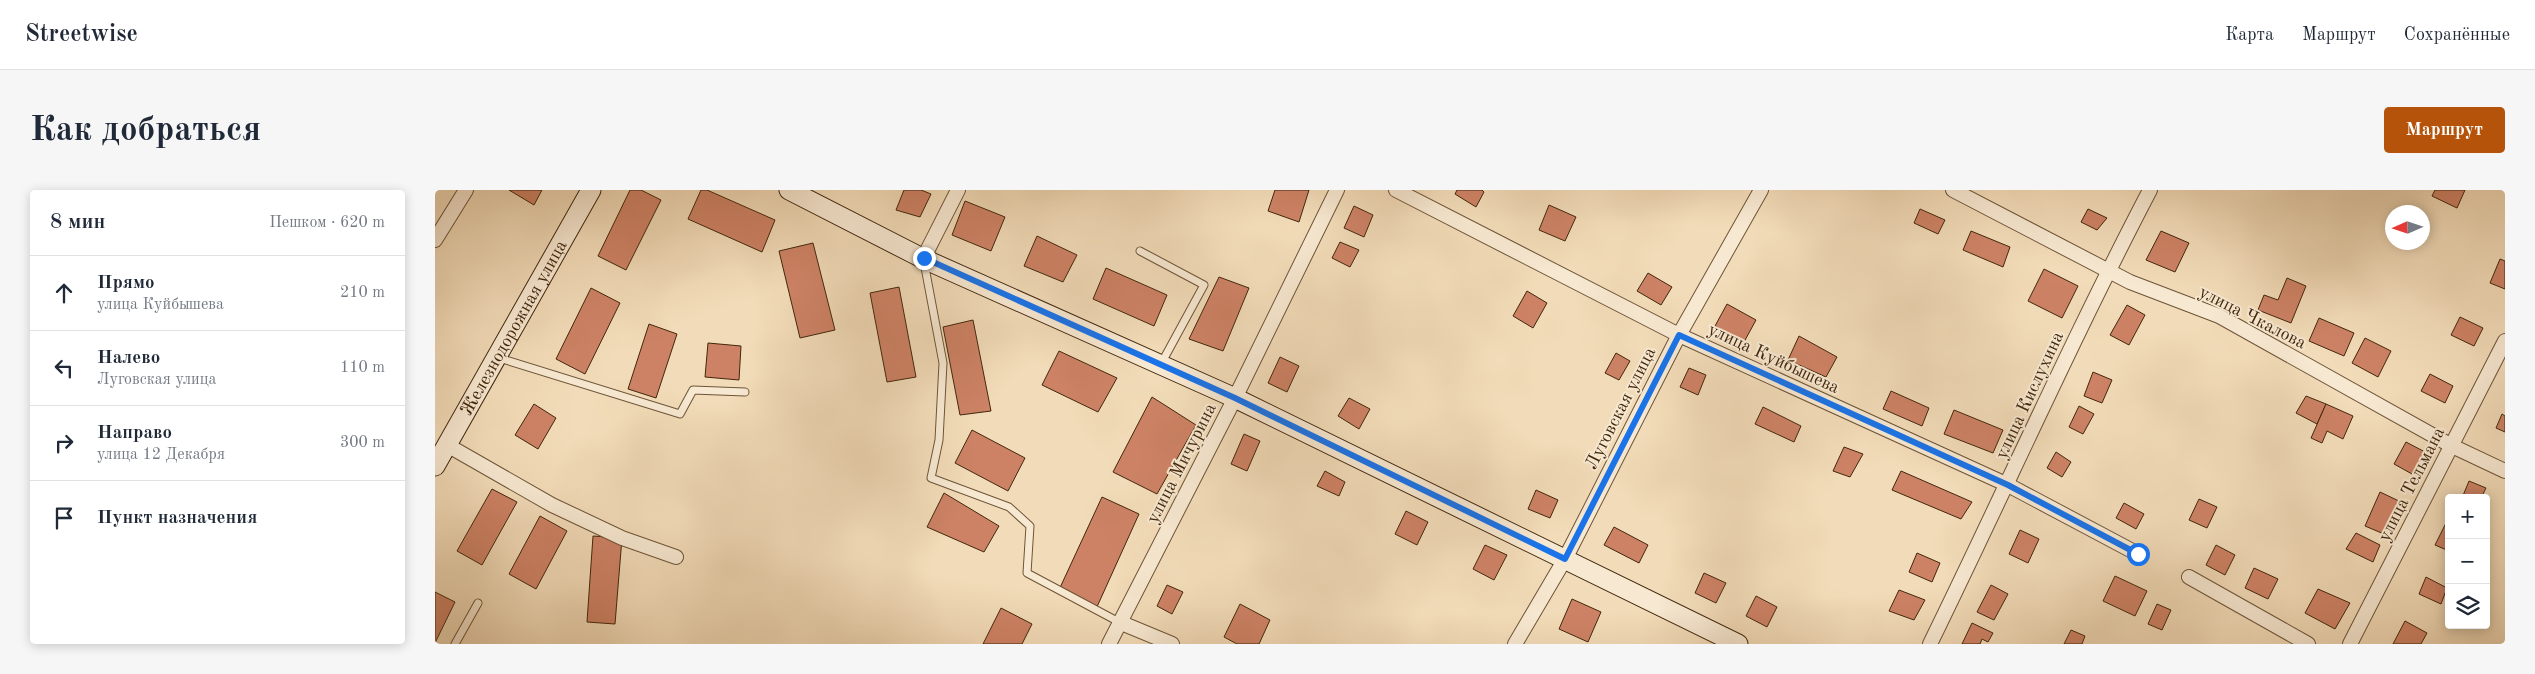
<!DOCTYPE html>
<html lang="ru">
<head>
<meta charset="utf-8">
<style>
  body { margin:0; font-family:"Old Standard TT",serif; background:#f6f6f7; color:#1f2937 }
  .controls { position:absolute; right:15px; bottom:15px; display:grid; overflow:hidden; border-radius:5px; box-shadow:0 2px 12px #0003 }
  .controls button { width:45px; height:45px; display:grid; place-items:center; padding:0; border:0; border-bottom:1px solid #e0e1e3; background:#fff; color:#1f2937; font:25px sans-serif }
  .compass { position:absolute; left:1950px; top:15px; width:45px; height:45px; border-radius:50%; background:#fff; box-shadow:0 2px 12px #0003; rotate:267deg }
  .stop { position:absolute; width:15px; height:15px; margin:-11px; border:4px solid #1a73e8; border-radius:50%; background:#fff }
  .stop.end { background:#1a73e8; border-color:#fff; box-shadow:0 1px 5px #0008 }
  .list { margin:0; padding:0; list-style:none }
  h2 { display:flex; justify-content:space-between; align-items:center; height:65px; margin:0; padding:0 20px; font-size:21px }
  h2 small { font-size:16px; font-weight:400; color:#747a83 }
  .list li { display:grid; grid-template-columns:32px 1fr auto; gap:15px; align-items:center; box-sizing:border-box; height:75px; padding:0 20px; border-top:1px solid #e0e1e3 }
  .list b { display:block; font-size:19px; white-space:nowrap }
  .list p { margin:0; font-size:16px; white-space:nowrap; color:#747a83 }
  .list em { font-size:16px; font-style:normal; color:#747a83 }
  .icon { flex:none; width:28px; height:28px; fill:none; stroke:currentColor; stroke-width:2; stroke-linecap:round; stroke-linejoin:round }
  .map { position:relative; flex:none; width:2070px; height:454px; overflow:hidden; border-radius:5px }
  header { display:flex; align-items:center; gap:30px; box-sizing:border-box; height:70px; padding:0 25px; background:#fff; border-bottom:1px solid #e0e1e3 }
  header strong { font-size:24px }
  nav { display:flex; gap:28px; margin-inline-start:auto; font-size:18px }
  .intro { display:flex; align-items:center; justify-content:space-between; box-sizing:border-box; height:120px; padding:0 30px }
  h1 { margin:0; font-size:35px }
  .button { padding:12px 22px; border-radius:5px; background:#b45309; color:#fff; font-size:18px; font-weight:700 }
  main { display:flex; gap:30px; padding:0 30px }
  aside { flex:1; background:#fff; border-radius:5px; box-shadow:0 2px 12px #0003 }
  .map>svg:first-child { display:block }
  .building { fill:#cd8265; stroke:#41270c }
  .lines { fill:none; stroke-linecap:round; stroke-linejoin:round }
  .lane-casing { stroke:#6d5437; stroke-width:9 }
  .street-casing { stroke:#6d5437; stroke-width:16 }
  .secondary-casing { stroke:#41270c; stroke-width:21 }
  .lane { stroke:#f7e8d1; stroke-width:7 }
  .street { stroke:#f7e8d1; stroke-width:14 }
  .secondary { stroke:#f7e8d1; stroke-width:19 }
  .route { stroke:#1a73e8; stroke-width:6 }
  .labels { text-anchor:middle; stroke-width:4; stroke-linejoin:round; paint-order:stroke }
  .street-label { font-size:18px; fill:#41270c; stroke:#f7e8d1 }
</style>
</head>
<body>
<header>
<strong>Streetwise</strong>
<nav><a>Карта</a><a>Маршрут</a><a>Сохранённые</a></nav>
</header>
<div class="intro"><h1>Как добраться</h1><a class="button">Маршрут</a></div>
<main>
<aside>
<h2>8 мин<small>Пешком · 620 m</small></h2>
<ul class="list">
<li><svg class="icon" aria-label="ahead" viewBox="0 0 24 24"><path d="M12 20V5M6 11l6-6 6 6"/></svg><div><b>Прямо</b><p>улица Куйбышева</p></div><em>210 m</em></li>
<li><svg class="icon" aria-label="left" viewBox="0 0 24 24"><path d="M17 20v-9H6M10 6l-5 5 5 5"/></svg><div><b>Налево</b><p>Луговская улица</p></div><em>110 m</em></li>
<li><svg class="icon" aria-label="right" viewBox="0 0 24 24"><path d="M7 20v-9h11M14 6l5 5-5 5"/></svg><div><b>Направо</b><p>улица 12 Декабря</p></div><em>300 m</em></li>
<li><svg class="icon" aria-label="arrive" viewBox="0 0 24 24"><path d="M6 21V4h12l-3 4 3 4H6"/></svg><div><b>Пункт назначения</b></div></li>
</ul>
</aside>
<div class="map">
<svg width="2070" height="454" viewBox="0 0 2070 454">
  <rect width="100%" height="100%" fill="#f2dbb8"/>
  <filter id="stains"><feTurbulence type="fractalNoise" baseFrequency=".004" numOctaves="4"/><feColorMatrix values="0 0 0 0 .2 0 0 0 0 .09 0 0 0 0 .02 0 0 0 .5 -.17"/></filter>
  <radialGradient id="worn" r=".72"><stop offset=".6" stop-color="#630" stop-opacity="0"/><stop offset="1" stop-color="#630" stop-opacity=".3"/></radialGradient>
  <!-- building -->
  <g class="building">
    <polygon points="74,0 107,0 99,15"/>
    <polygon points="195,0 206,0 226,10 191,80 163,66"/>
    <polygon points="266,0 272,0 340,30 327,62 253,29"/>
    <polygon points="469,0 486,0 496,4 485,27 461,20"/>
    <polygon points="840,0 874,0 864,32 833,21"/>
    <polygon points="1022,0 1047,0 1049,2 1041,17 1020,4"/>
    <polygon points="2000,0 2030,0 2022,18 1997,6"/>
    <polygon points="530,11 570,27 556,61 517,45"/>
    <polygon points="1114,15 1141,27 1130,51 1104,40"/>
    <polygon points="919,16 938,25 929,47 909,38"/>
    <polygon points="1485,19 1510,30 1503,44 1479,33"/>
    <polygon points="1653,19 1672,28 1662,40 1646,32"/>
    <polygon points="1536,41 1575,57 1568,77 1528,60"/>
    <polygon points="1726,41 1754,53 1740,82 1711,70"/>
    <polygon points="602,46 642,65 628,92 589,76"/>
    <polygon points="905,52 924,60 915,77 897,68"/>
    <polygon points="378,53 400,140 365,148 344,61"/>
    <polygon points="2065,69 2070,71 2070,99 2055,93"/>
    <polygon points="671,78 732,105 719,136 658,109"/>
    <polygon points="1609,79 1643,96 1627,128 1593,111"/>
    <polygon points="1213,83 1237,97 1226,115 1202,101"/>
    <polygon points="784,87 814,98 788,161 754,149"/>
    <polygon points="1852,88 1871,96 1856,133 1823,120 1829,105 1843,110"/>
    <polygon points="464,97 481,187 452,192 435,103"/>
    <polygon points="156,98 185,113 150,184 121,169"/>
    <polygon points="1092,101 1112,113 1098,138 1078,126"/>
    <polygon points="1292,114 1321,130 1309,152 1280,136"/>
    <polygon points="1692,115 1710,125 1694,155 1675,145"/>
    <polygon points="2025,127 2048,138 2039,156 2016,145"/>
    <polygon points="1884,128 1919,143 1909,166 1874,151"/>
    <polygon points="538,130 556,221 525,225 508,137"/>
    <polygon points="214,134 242,144 221,208 193,199"/>
    <polygon points="1364,146 1402,167 1391,187 1353,170"/>
    <polygon points="1930,148 1956,161 1943,187 1917,173"/>
    <polygon points="273,153 306,156 304,190 270,187"/>
    <polygon points="624,161 682,188 663,222 607,195"/>
    <polygon points="1181,163 1195,171 1184,190 1170,183"/>
    <polygon points="845,167 864,176 852,202 833,193"/>
    <polygon points="1254,178 1271,185 1263,205 1245,197"/>
    <polygon points="1658,182 1677,190 1667,213 1649,206"/>
    <polygon points="1995,184 2018,196 2010,213 1986,201"/>
    <polygon points="1456,201 1494,218 1487,236 1448,219"/>
    <polygon points="1871,206 1891,214 1882,234 1861,223"/>
    <polygon points="717,207 761,235 722,304 678,282"/>
    <polygon points="914,208 935,219 924,239 903,226"/>
    <polygon points="99,214 121,228 103,259 80,245"/>
    <polygon points="1891,214 1918,226 1908,249 1892,241 1887,253 1876,248"/>
    <polygon points="1644,216 1659,224 1648,244 1634,237"/>
    <polygon points="1328,217 1366,236 1359,252 1320,234"/>
    <polygon points="1519,220 1568,240 1558,263 1509,244"/>
    <polygon points="2067,224 2070,226 2070,242 2061,238"/>
    <polygon points="537,240 590,268 573,301 520,273"/>
    <polygon points="809,244 825,251 812,281 796,274"/>
    <polygon points="1971,252 1990,262 1977,284 1959,274"/>
    <polygon points="1409,257 1428,264 1415,287 1398,281"/>
    <polygon points="1621,262 1636,272 1627,287 1612,278"/>
    <polygon points="890,281 910,292 904,306 882,296"/>
    <polygon points="1466,281 1537,312 1526,329 1457,300"/>
    <polygon points="2034,291 2051,298 2046,308 2027,308"/>
    <polygon points="57,299 82,312 47,375 22,361"/>
    <polygon points="1101,300 1123,310 1115,328 1093,319"/>
    <polygon points="1945,302 1966,312 1949,344 1930,336"/>
    <polygon points="509,303 564,336 549,362 492,337"/>
    <polygon points="667,307 704,324 661,419 623,402"/>
    <polygon points="1764,309 1782,317 1772,338 1754,330"/>
    <polygon points="1689,313 1709,324 1701,339 1681,328"/>
    <polygon points="971,321 993,332 982,355 960,344"/>
    <polygon points="105,326 132,341 101,399 74,384"/>
    <polygon points="2012,331 2014,332 2014,361 2000,355"/>
    <polygon points="1179,337 1213,355 1204,373 1169,355"/>
    <polygon points="1585,340 1604,349 1593,373 1574,364"/>
    <polygon points="1921,343 1945,355 1938,372 1911,359"/>
    <polygon points="158,346 187,348 180,434 152,432"/>
    <polygon points="1050,355 1072,365 1059,390 1038,379"/>
    <polygon points="1781,355 1800,365 1790,385 1771,375"/>
    <polygon points="1482,363 1505,373 1497,392 1474,382"/>
    <polygon points="1819,378 1843,389 1833,409 1810,398"/>
    <polygon points="1269,383 1291,393 1281,413 1260,403"/>
    <polygon points="1680,386 1712,401 1700,426 1668,411"/>
    <polygon points="1991,387 2012,398 2006,414 1984,404"/>
    <polygon points="732,395 748,402 737,424 722,416"/>
    <polygon points="1556,395 1573,404 1559,430 1542,422"/>
    <polygon points="1883,399 1915,413 1900,439 1870,423"/>
    <polygon points="1464,400 1490,410 1479,430 1454,421"/>
    <polygon points="0,402 20,412 0,453"/>
    <polygon points="1321,406 1342,417 1332,437 1311,426"/>
    <polygon points="1137,409 1166,422 1153,452 1124,439"/>
    <polygon points="805,414 835,430 824,454 802,454 789,447"/>
    <polygon points="1722,414 1736,420 1727,440 1713,434"/>
    <polygon points="566,418 597,434 587,454 548,454"/>
    <polygon points="1970,431 1992,443 1986,454 1958,454"/>
    <polygon points="1537,433 1558,443 1553,452 1547,449 1545,454 1527,454"/>
    <polygon points="1636,440 1650,446 1647,454 1629,454"/>
  </g>
  <g class="lines">
    <!-- lane casing -->
    <g class="lane-casing">
      <g id="lane">
        <polyline points="705,61 769,95 726,174"/>
        <polyline points="489,72 508,173 504,250 496,288 574,317 595,336 592,383 684,432"/>
        <polyline points="64,168 245,224 258,200 310,202"/>
        <polyline points="20,454 43,413"/>
      </g>
    </g>
    <!-- street casing -->
    <g class="street-casing">
      <g id="street">
        <polyline points="961,0 1244,145 1573,295 1703,364"/>
        <polyline points="1518,0 1695,92 1784,126 2017,256 2070,281"/>
        <polyline points="0,50 31,0"/>
        <polyline points="489,67 523,0"/>
        <polyline points="12,255 117,315 187,348 241,367"/>
        <polyline points="1754,387 1873,454"/>
        <polyline points="684,432 737,454"/>
        <polyline points="674,454 800,208 902,0"/>
        <polyline points="1080,454 1130,369 1244,145 1326,0"/>
        <path d="M1495 454C1569 303 1637 149 1715 0"/>
        <polyline points="1915,454 2070,151"/>
      </g>
    </g>
    <!-- secondary casing -->
    <g class="secondary-casing">
      <g id="secondary">
        <polyline points="354,0 489,69 800,208 1303,454"/>
        <path id="s1" d="M0 276 156 0"/>
      </g>
    </g>
    <!-- lane -->
    <use href="#lane" class="lane"/>
    <!-- street -->
    <use href="#street" class="street"/>
    <!-- secondary -->
    <use href="#secondary" class="secondary"/>
  </g>
  <g class="lines">
    <!-- route -->
    <polyline class="route" points="489,68 800,208 1130,369 1244,145 1573,295 1703,364"/>
  </g>
  <g class="labels">
    <!-- street labels -->
    <g class="street-label">
      <text transform="translate(1818 127) rotate(27)" y="6">улица Чкалова</text>
      <text dy="6" stroke="none"><textPath href="#s1" startOffset="159">Железнодорожная улица</textPath></text>
      <text transform="translate(1339 168) rotate(25)" y="6">улица Куйбышева</text>
      <text transform="translate(1594 205) rotate(-65)" y="6">улица Кислухина</text>
      <text transform="translate(1185 218) rotate(-63)" y="6">Луговская улица</text>
      <text transform="translate(746 273) rotate(-63)" y="6">улица Мичурина</text>
      <text transform="translate(1976 294) rotate(-63)" y="6">улица Тельмана</text>
    </g>
  </g>
  <rect width="100%" height="100%" filter="url(#stains)"/>
  <rect width="100%" height="100%" fill="url(#worn)"/>
</svg>
<div class="controls">
<button>+</button>
<button>−</button>
<button><svg class="icon" aria-label="layers" viewBox="0 0 24 24"><path d="M12 4l9 5-9 5-9-5zM3 14l9 5 9-5"/></svg></button>
</div>
<svg class="compass" viewBox="-18 -18 36 36"><path d="M0-13l5 13h-10z" fill="#e53935"/><path d="M0 13l5-13h-10z" fill="#747a83"/></svg>
<div class="stop" style="left:1703px;top:364px"></div>
<div class="stop end" style="left:489px;top:68px"></div>
</div>
</main>
</body>
</html>
